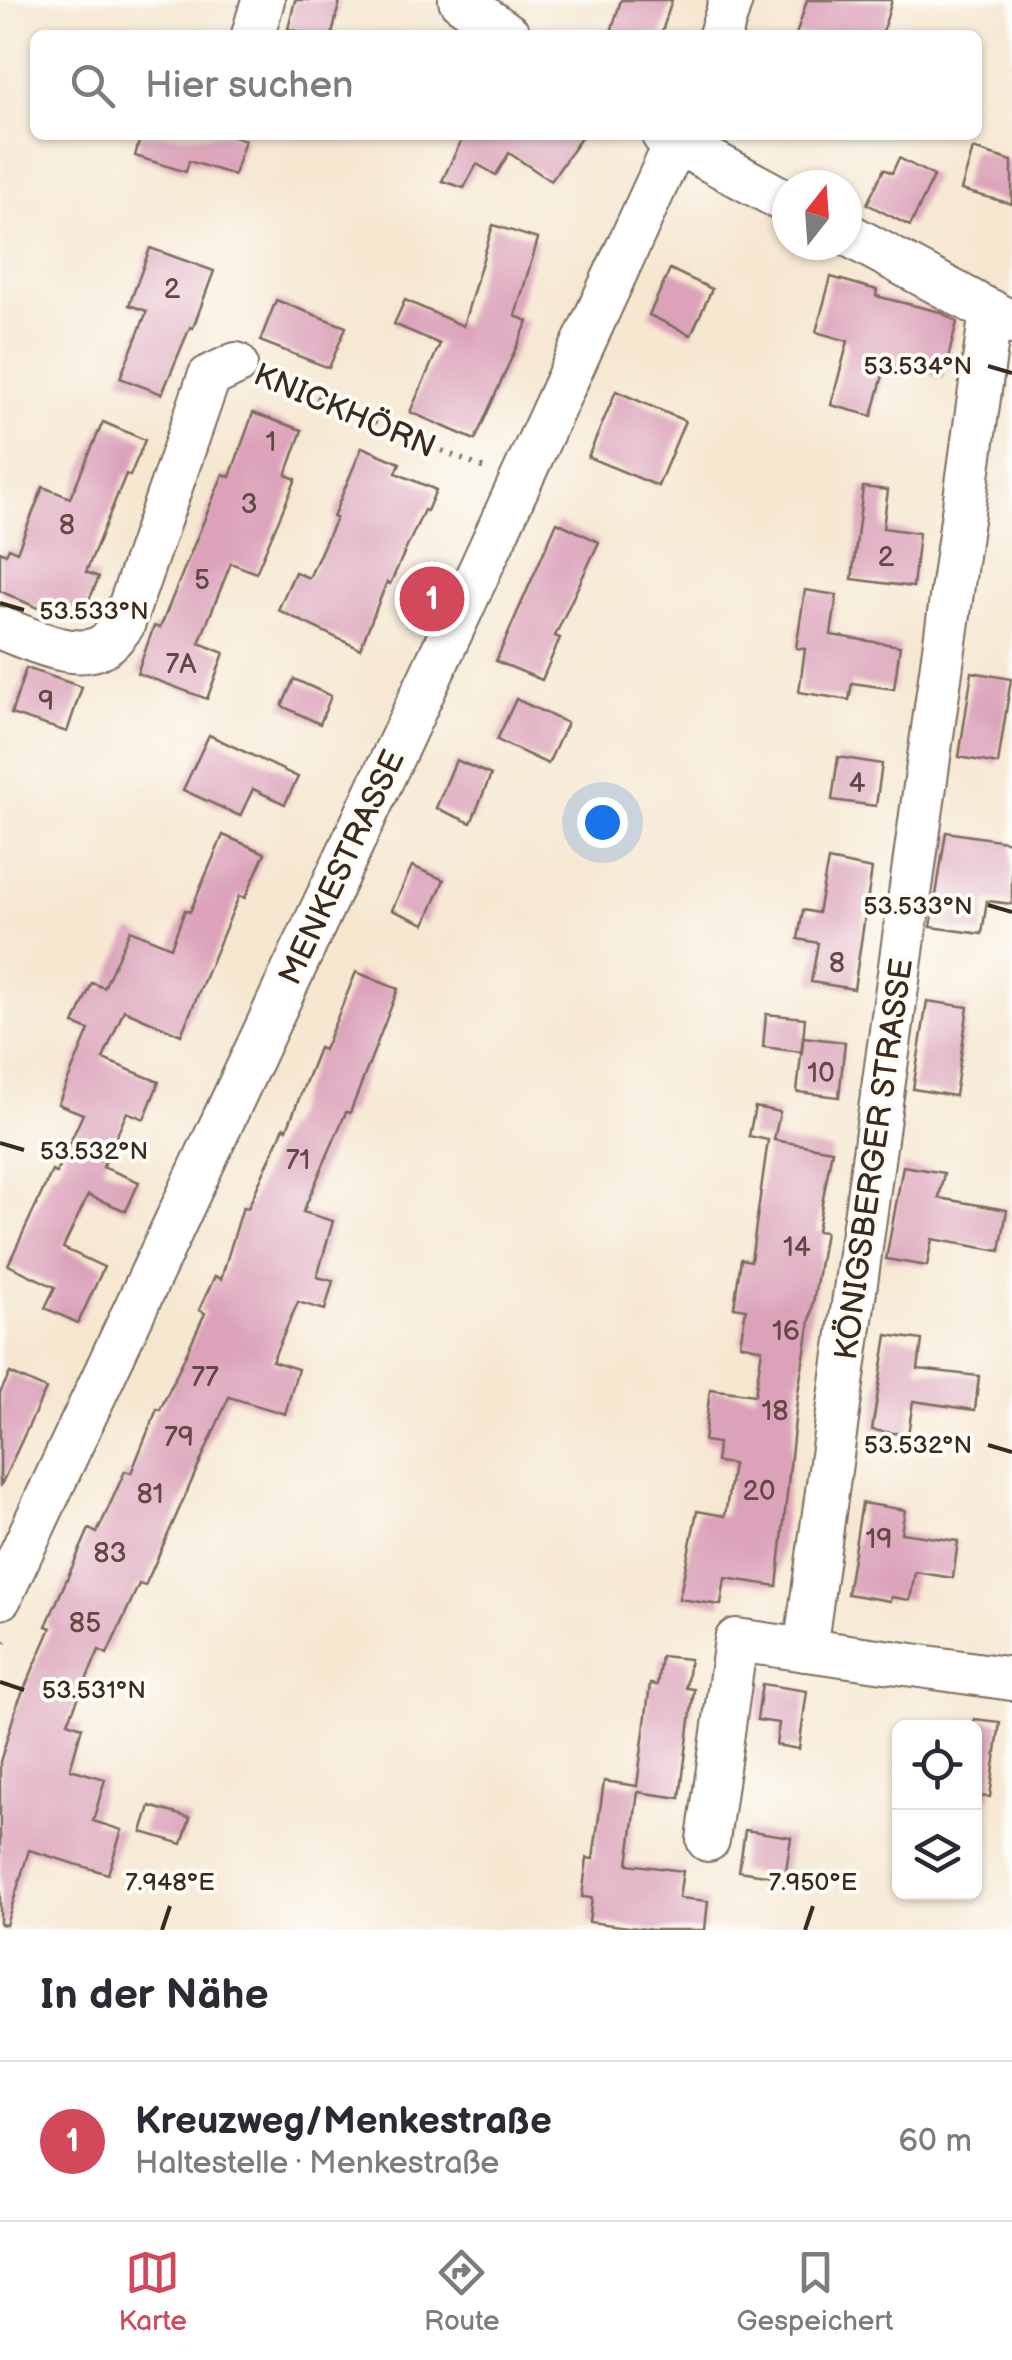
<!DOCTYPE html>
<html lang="de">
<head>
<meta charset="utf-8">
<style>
  body { margin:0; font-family:"Balsamiq Sans",sans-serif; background:#f7f7f7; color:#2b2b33 }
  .controls { position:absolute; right:30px; bottom:30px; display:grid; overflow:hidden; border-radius:15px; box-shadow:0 2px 8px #0004 }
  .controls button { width:90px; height:90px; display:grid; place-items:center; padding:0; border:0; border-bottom:2px solid #e1e1e2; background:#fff; color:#2b2b33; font:50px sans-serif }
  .compass { position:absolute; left:772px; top:170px; width:90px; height:90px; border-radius:50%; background:#fff; box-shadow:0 2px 8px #0004; rotate:17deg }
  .you { position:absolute; left:602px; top:822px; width:35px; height:35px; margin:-25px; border:8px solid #fff; border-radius:50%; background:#1a73e8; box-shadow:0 0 0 15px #1a73e833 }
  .badge { display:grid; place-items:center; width:65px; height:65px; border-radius:50%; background:#d1495b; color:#fff; font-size:32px; font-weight:700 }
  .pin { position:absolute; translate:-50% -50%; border:5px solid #fff; box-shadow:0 2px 10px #0006 }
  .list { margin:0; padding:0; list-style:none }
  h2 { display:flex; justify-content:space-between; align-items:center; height:130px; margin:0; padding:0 40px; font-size:42px }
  h2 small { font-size:32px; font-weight:400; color:#7c7c81 }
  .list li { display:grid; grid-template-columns:65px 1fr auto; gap:30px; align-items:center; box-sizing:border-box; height:160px; padding:0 40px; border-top:2px solid #e1e1e2 }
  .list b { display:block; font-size:38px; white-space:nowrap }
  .list p { margin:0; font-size:32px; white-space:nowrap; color:#7c7c81 }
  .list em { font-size:32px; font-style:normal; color:#7c7c81 }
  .icon { flex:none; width:55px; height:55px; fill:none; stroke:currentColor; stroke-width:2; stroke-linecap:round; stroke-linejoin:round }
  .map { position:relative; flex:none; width:1012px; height:1930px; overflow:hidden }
  .search { position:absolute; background:#fff; box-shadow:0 2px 8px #0004; left:30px; right:30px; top:30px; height:110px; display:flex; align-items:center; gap:25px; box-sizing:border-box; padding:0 35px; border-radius:15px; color:#7c7c81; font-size:38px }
  .sheet { height:290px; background:#fff }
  nav { display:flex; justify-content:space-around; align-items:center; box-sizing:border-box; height:140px; border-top:2px solid #e1e1e2; background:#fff; font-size:28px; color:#7c7c81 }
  nav a { display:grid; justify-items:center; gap:5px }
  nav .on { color:#d1495b }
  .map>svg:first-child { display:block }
  .building { fill:#dba2ba }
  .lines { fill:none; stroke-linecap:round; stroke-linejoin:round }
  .minor-casing { stroke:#7c6c5d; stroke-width:46 }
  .path { stroke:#7c6c5d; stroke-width:5; stroke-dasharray:2.5 8; stroke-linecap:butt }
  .minor { stroke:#fff; stroke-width:42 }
  .ticks { fill:none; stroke:#3b2a1e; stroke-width:4 }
  .labels { text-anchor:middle; stroke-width:8; stroke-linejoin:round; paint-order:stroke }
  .number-label { font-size:28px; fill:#634845 }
  .street-label { font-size:32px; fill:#3b2a1e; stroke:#fdfcf7 }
  .ticks-label { font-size:25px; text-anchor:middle; fill:#3b2a1e; stroke:#fdfcf7; stroke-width:8; stroke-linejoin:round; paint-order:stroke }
</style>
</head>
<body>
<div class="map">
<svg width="1012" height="1930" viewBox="0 0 1012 1930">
  <rect width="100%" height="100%" fill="#fdfcf7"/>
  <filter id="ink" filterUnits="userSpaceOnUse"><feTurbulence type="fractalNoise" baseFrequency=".01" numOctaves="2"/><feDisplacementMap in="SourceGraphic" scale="20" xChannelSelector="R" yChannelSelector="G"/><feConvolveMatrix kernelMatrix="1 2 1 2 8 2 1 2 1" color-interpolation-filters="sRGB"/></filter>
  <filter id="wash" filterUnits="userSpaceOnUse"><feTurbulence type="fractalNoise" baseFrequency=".0048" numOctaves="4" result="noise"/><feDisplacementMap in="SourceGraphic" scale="40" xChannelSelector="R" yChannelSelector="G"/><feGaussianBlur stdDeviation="2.25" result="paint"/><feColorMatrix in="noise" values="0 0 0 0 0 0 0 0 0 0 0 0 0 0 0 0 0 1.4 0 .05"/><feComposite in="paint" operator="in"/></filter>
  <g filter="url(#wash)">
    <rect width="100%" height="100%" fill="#f6e7d1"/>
    <g id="blocks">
      <!-- building -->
      <g class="building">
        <polygon points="295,0 340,0 332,35 312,35 288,29"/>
        <polygon points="621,0 672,0 661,35 610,35"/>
        <polygon points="807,0 892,0 882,35 796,35"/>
        <polygon points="141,135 229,135 245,140 234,175 189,161 186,172 135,156"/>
        <polygon points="464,135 583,135 551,181 509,153 496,175 477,164 464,188 442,181"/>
        <polygon points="973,149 1012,161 1012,204 961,190"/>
        <polygon points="899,158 934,176 910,226 867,204 884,169 892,173"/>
        <polygon points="493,225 538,239 515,316 528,321 475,440 410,412 440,344 394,324 405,300 463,326"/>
        <polygon points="150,248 214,271 193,328 190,327 162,394 120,378 147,311 129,305"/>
        <polygon points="670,269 712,289 691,335 649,315"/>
        <polygon points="831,277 877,290 876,296 940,312 957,322 943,378 886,364 872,416 831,405 848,341 816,332"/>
        <polygon points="276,300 346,327 329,368 260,341"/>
        <polygon points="616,391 685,421 658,486 588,457"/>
        <polygon points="253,413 302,430 286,475 296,479 256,573 231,563 199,643 224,653 207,699 137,673 154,626 160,628 223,474 230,477"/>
        <polygon points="103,422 145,440 130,476 126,474 86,572 99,577 83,614 45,597 40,609 0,591 0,551 6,554 9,548 17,552 43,487 70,498"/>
        <polygon points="362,447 400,463 396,473 436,490 427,511 424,510 390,584 387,582 360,649 278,610 295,572 309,578 336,518 333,517"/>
        <polygon points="863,487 888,490 883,528 919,533 913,587 852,579"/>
        <polygon points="557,522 599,542 555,636 560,638 542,680 496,661"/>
        <polygon points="805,590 837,595 831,635 900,646 894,689 852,683 849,700 799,692 805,649 796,648"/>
        <polygon points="26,668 82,687 67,732 11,714"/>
        <polygon points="972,672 1011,679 998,764 959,757"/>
        <polygon points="294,679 331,696 320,724 282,706"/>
        <polygon points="516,699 567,723 548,764 497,740"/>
        <polygon points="209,735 298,777 285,804 253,789 240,816 183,790"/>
        <polygon points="838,757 882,764 876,806 832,800"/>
        <polygon points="456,760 491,775 471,823 436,808"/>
        <polygon points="946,832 1012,842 1012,904 987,901 982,934 931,927"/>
        <polygon points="223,835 265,853 245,898 239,896 181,1035 124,1010 103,1059 159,1082 144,1119 127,1112 103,1167 139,1182 126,1211 88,1195 63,1248 104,1267 78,1323 45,1308 55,1287 8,1265 52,1171 56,1173 83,1114 58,1104 89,1030 74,1024 92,983 104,988 130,930 171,947 185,910 190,912"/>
        <polygon points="828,860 872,869 854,989 811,982 818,943 798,939 803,910 818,913"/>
        <polygon points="412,866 444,880 425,924 392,910"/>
        <polygon points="356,972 398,989 350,1113 346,1112 303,1212 333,1221 317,1277 333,1281 325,1310 298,1302 272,1361 298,1369 285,1414 229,1397 145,1586 139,1584 107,1654 99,1650 68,1722 82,1727 70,1769 105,1779 93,1821 122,1830 108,1874 29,1850 6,1925 0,1924 0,1762 17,1705 51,1628 46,1626 89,1529 97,1533 125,1471 131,1473 157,1409 160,1410 205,1313 199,1310 215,1276 221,1279 243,1207 248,1208 284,1127 287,1129 319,1048 324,1050"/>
        <polygon points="927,1001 968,1007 955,1096 913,1089"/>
        <polygon points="766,1014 805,1018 802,1052 763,1047"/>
        <polygon points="803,1037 845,1042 839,1097 797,1092"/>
        <polygon points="755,1107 780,1112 774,1140 832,1150 817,1231 825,1232 798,1392 777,1586 725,1578 721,1605 679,1599 697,1511 725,1516 733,1464 716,1462 718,1443 704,1441 710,1389 755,1395 762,1349 740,1344 746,1309 734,1307 741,1259 751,1261 768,1140 749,1136"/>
        <polygon points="903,1166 944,1173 939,1198 1007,1210 1000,1251 932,1239 927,1266 886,1259"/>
        <polygon points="887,1335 922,1340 918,1369 979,1376 975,1410 913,1401 908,1435 872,1430"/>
        <polygon points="10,1373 46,1389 0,1487 0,1393"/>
        <polygon points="862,1503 905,1510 901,1533 958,1541 953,1578 915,1572 910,1600 891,1597 890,1601 847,1594"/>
        <polygon points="661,1656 690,1659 686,1688 694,1689 680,1798 638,1792 628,1864 683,1871 679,1898 708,1901 705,1930 653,1930 589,1922 592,1898 582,1897 587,1858 593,1859 604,1781 637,1786 650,1684 657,1685"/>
        <polygon points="762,1684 807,1691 799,1749 776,1745 779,1723 757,1720"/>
        <polygon points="974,1719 1000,1722 990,1797 974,1796"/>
        <polygon points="150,1806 190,1818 182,1844 142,1832"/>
        <polygon points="745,1830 791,1837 785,1878 739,1871"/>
      </g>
    </g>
  </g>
  <g filter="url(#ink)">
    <use href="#blocks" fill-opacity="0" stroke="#7c6c5d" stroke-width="2.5"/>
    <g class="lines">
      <!-- minor casing -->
      <g class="minor-casing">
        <g id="minor">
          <polyline points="460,0 509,35"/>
          <polyline points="253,35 263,0"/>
          <polyline points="720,35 731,0"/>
          <polyline points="663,135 787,202"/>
          <polyline points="847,234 1012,323"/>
          <path d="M0 628C29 638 79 665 107 643 113 639 118 631 123 625L209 377 236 364"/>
          <polyline points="0,1598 461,611 679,135"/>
          <polyline points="805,1650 991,311"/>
          <polyline points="708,1840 736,1640 1012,1679"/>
        </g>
      </g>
      <!-- path -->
      <g class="path">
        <polyline points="268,377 488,470"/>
        <polyline points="0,1652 8,1633"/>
      </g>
      <!-- minor -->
      <use href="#minor" class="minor"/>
    </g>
  </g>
  <!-- ticks -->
  <path class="ticks" d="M988 366 1012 373M0 603 24 610M988 905 1012 912M0 1143 24 1150M988 1445 1012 1452M0 1682 24 1690M162 1930 170 1906M805 1930 813 1906"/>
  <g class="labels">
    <!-- number labels -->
    <g class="number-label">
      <text x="172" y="298">2</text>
      <text x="271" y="451">1</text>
      <text x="249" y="513">3</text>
      <text x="67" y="534">8</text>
      <text x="886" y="566">2</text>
      <text x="202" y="589">5</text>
      <text x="181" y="673">7A</text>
      <text x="46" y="710">9</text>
      <text x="857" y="792">4</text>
      <text x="837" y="972">8</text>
      <text x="821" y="1082">10</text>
      <text x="298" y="1169">71</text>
      <text x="797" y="1256">14</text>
      <text x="786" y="1340">16</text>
      <text x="205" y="1386">77</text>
      <text x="775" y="1420">18</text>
      <text x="179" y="1446">79</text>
      <text x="759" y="1500">20</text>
      <text x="150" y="1503">81</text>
      <text x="879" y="1548">19</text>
      <text x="110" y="1562">83</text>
      <text x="85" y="1632">85</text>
    </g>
    <!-- street labels -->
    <g class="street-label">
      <text transform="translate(345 410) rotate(23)" y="11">KNICKHÖRN</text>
      <text transform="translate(341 867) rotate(-65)" y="11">MENKESTRASSE</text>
      <text transform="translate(873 1159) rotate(-82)" y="11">KÖNIGSBERGER STRASSE</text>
    </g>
  </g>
  <g class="ticks-label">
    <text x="918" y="374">53.534°N</text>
    <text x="94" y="619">53.533°N</text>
    <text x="918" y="914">53.533°N</text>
    <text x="94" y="1159">53.532°N</text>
    <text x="918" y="1453">53.532°N</text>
    <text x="94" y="1698">53.531°N</text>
    <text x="170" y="1890">7.948°E</text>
    <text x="813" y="1890">7.950°E</text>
  </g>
</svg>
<div class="controls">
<button><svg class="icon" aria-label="locate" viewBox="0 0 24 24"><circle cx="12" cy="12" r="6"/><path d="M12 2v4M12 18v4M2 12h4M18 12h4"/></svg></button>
<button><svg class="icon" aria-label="layers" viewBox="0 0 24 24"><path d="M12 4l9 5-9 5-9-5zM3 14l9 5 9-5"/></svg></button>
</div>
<svg class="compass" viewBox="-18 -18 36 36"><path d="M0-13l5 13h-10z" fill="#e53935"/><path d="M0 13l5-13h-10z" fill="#7c7c81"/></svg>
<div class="you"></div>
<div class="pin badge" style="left:432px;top:599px">1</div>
<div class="search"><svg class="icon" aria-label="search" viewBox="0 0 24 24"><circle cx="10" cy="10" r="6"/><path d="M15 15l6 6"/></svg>Hier suchen</div>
</div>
<section class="sheet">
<h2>In der Nähe<small></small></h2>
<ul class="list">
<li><span class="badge">1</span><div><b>Kreuzweg/Menkestraße</b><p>Haltestelle · Menkestraße</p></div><em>60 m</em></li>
</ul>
</section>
<nav>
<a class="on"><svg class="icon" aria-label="map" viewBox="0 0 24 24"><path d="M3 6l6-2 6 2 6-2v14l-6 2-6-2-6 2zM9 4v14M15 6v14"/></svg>Karte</a>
<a><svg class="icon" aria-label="directions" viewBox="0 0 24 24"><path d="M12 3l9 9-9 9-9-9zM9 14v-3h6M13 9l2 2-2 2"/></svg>Route</a>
<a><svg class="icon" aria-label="saved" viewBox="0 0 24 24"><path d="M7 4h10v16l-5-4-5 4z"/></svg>Gespeichert</a>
</nav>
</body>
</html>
